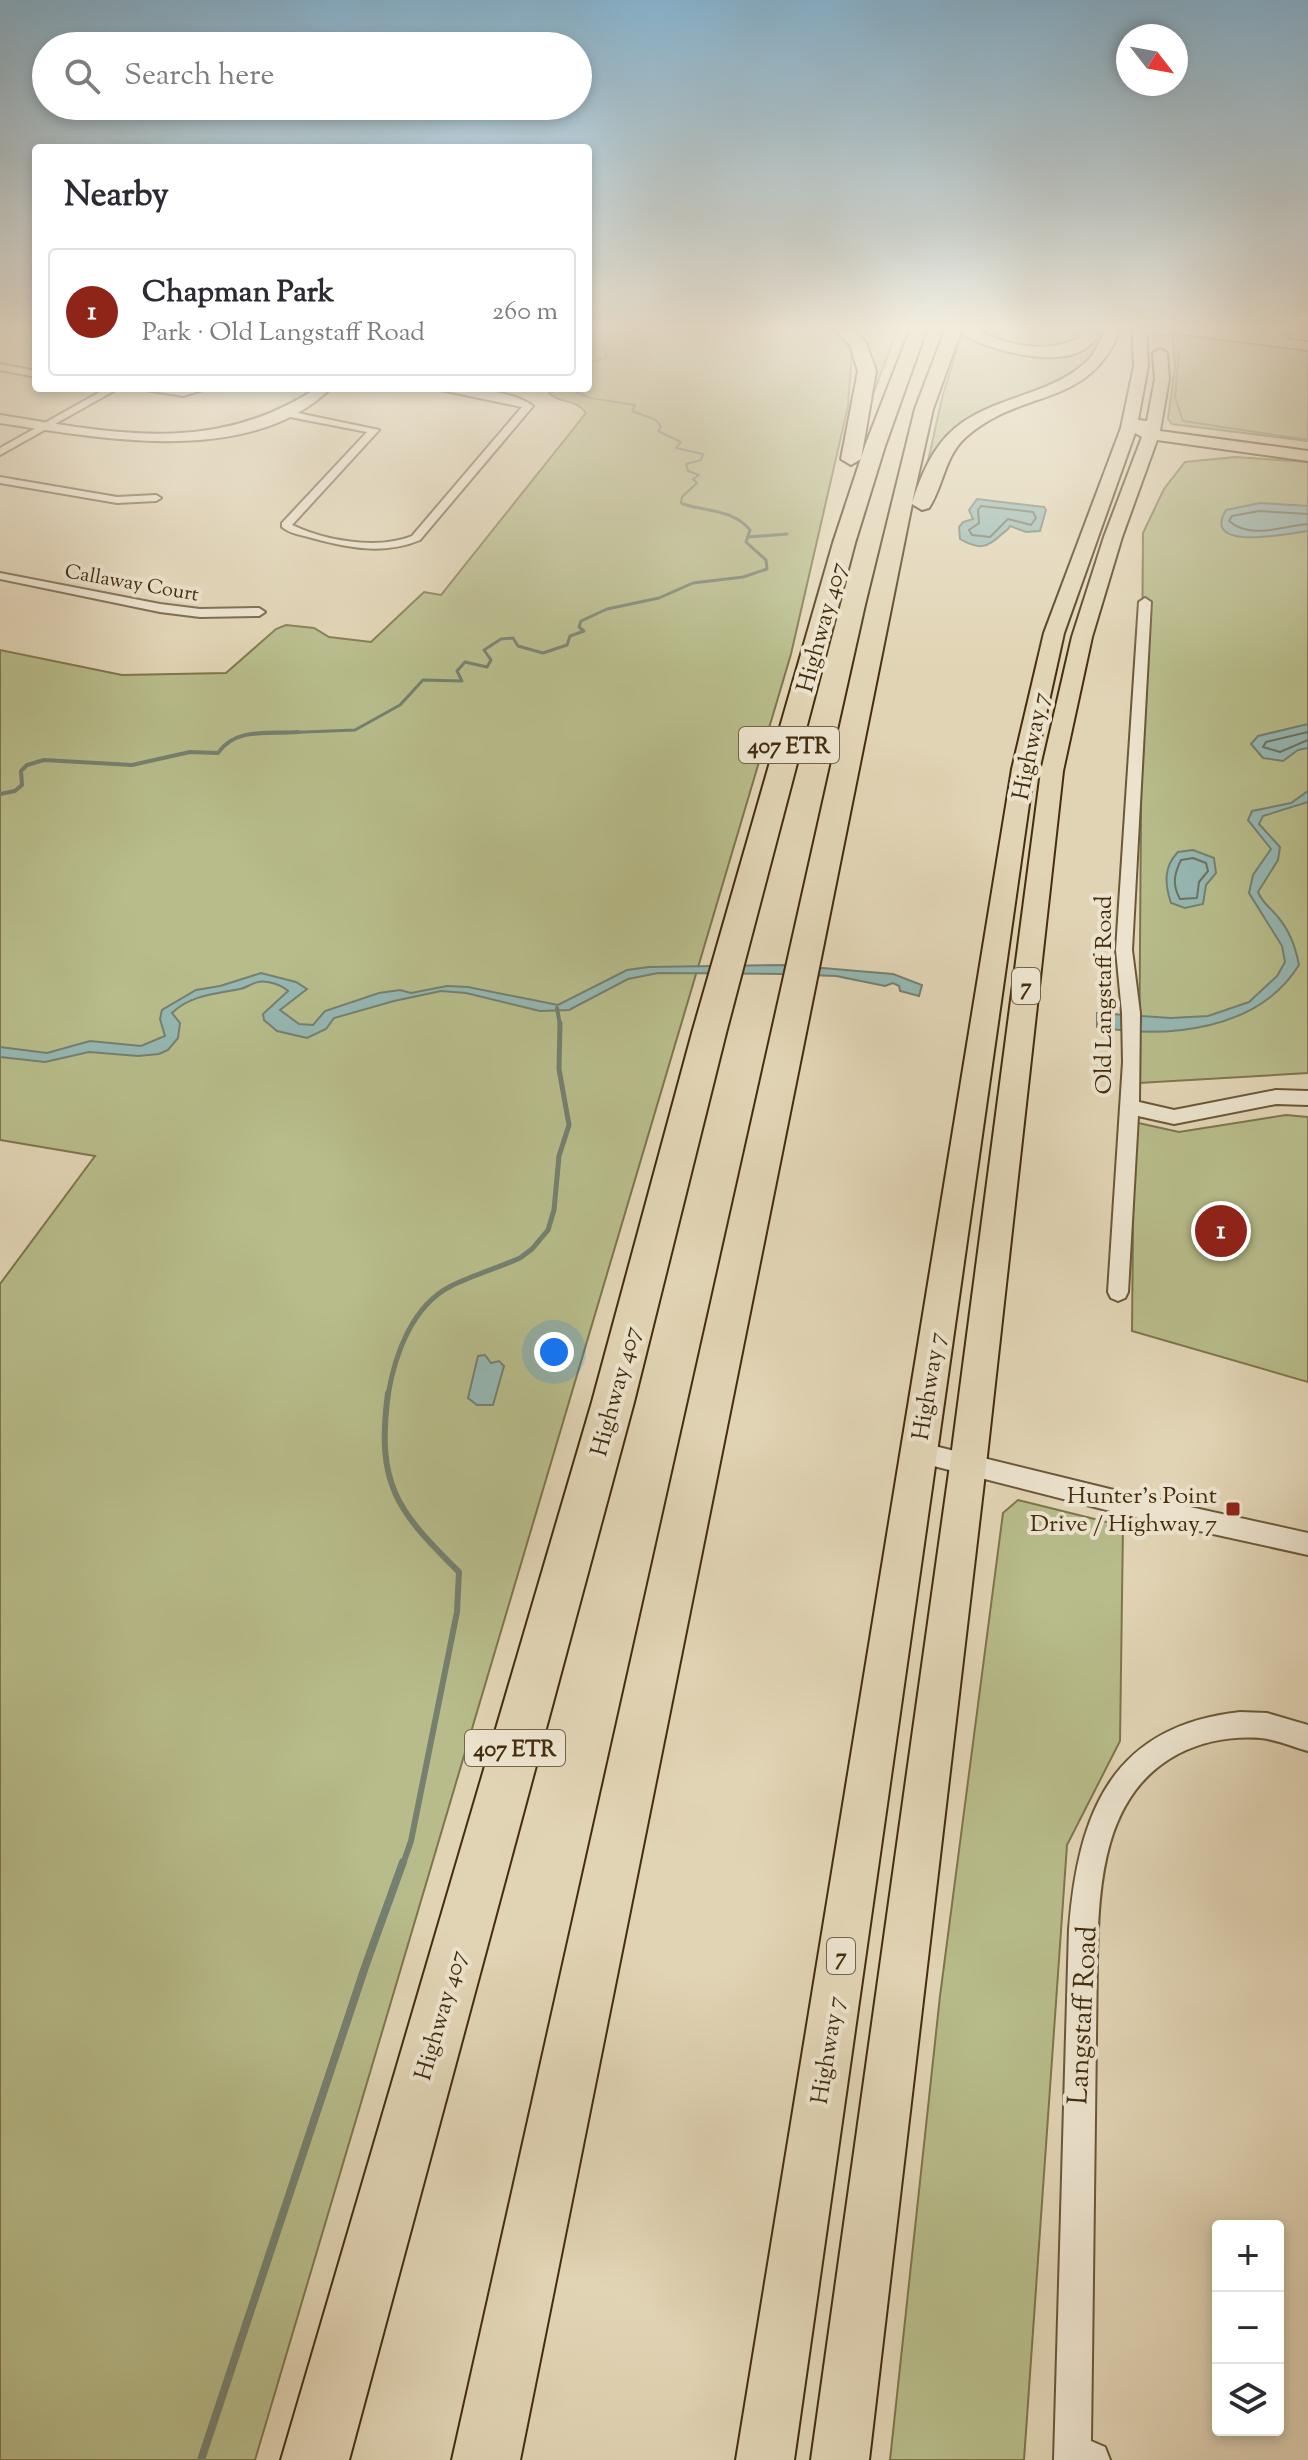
<!DOCTYPE html>
<html lang="en">
<head>
<meta charset="utf-8">
<style>
  body { margin:0; font-family:"Sorts Mill Goudy",serif; background:#f7f7f7; color:#2b2b33 }
  .controls { position:absolute; right:24px; bottom:24px; display:grid; overflow:hidden; border-radius:8px; box-shadow:0 4px 12px #0003 }
  .controls button { width:72px; height:72px; display:grid; place-items:center; padding:0; border:0; border-bottom:2px solid #e1e1e2; background:#fff; color:#2b2b33; font:40px sans-serif }
  .compass { position:absolute; left:1116px; top:24px; width:72px; height:72px; border-radius:50%; background:#fff; box-shadow:0 4px 12px #0003; rotate:121deg }
  .you { position:absolute; left:554px; top:1352px; width:28px; height:28px; margin:-20px; border:6px solid #fff; border-radius:50%; background:#1a73e8; box-shadow:0 0 0 12px #1a73e833 }
  .badge { display:grid; place-items:center; width:52px; height:52px; border-radius:50%; background:#8f2418; color:#fff; font-size:26px; font-weight:700 }
  .pin { position:absolute; translate:-50% -50%; border:4px solid #fff; box-shadow:0 2px 8px #0006 }
  .list { margin:0; padding:0; list-style:none }
  h2 { display:flex; justify-content:space-between; align-items:center; height:104px; margin:0; padding:0 32px; font-size:34px }
  h2 small { font-size:26px; font-weight:400; color:#7c7c81 }
  .list li { display:grid; grid-template-columns:52px 1fr auto; gap:24px; align-items:center; box-sizing:border-box; height:128px; margin:0 16px 16px; padding:0 16px; border:2px solid #e1e1e2; border-radius:8px }
  .list b { display:block; font-size:30px; white-space:nowrap }
  .list p { margin:0; font-size:26px; white-space:nowrap; color:#7c7c81 }
  .list em { font-size:26px; font-style:normal; color:#7c7c81 }
  .icon { flex:none; width:44px; height:44px; fill:none; stroke:currentColor; stroke-width:2; stroke-linecap:round; stroke-linejoin:round }
  .map { position:relative; flex:none; width:1308px; height:2460px; overflow:hidden }
  .search { position:absolute; background:#fff; box-shadow:0 4px 12px #0003; left:32px; top:32px; width:560px; height:88px; display:flex; align-items:center; gap:20px; box-sizing:border-box; padding:0 28px; border-radius:44px; color:#7c7c81; font-size:30px }
  .panel { position:absolute; background:#fff; box-shadow:0 4px 12px #0003; left:32px; top:144px; width:560px; height:248px; border-radius:8px }
  .map>svg:first-child { display:block }
  .green { fill:#b7bc8a; stroke:#7e754c; stroke-width:2 }
  .water { fill:#95b7b2; stroke:#758070; stroke-width:2 }
  .lines { fill:none; stroke-linecap:round; stroke-linejoin:round }
  .shore { stroke:#6c7260; stroke-width:2 }
  .stream-far5 { stroke:#758070; stroke-width:2 }
  .stream-far4 { stroke:#758070; stroke-width:3 }
  .stream-far3 { stroke:#758070; stroke-width:4 }
  .stream-far2 { stroke:#758070; stroke-width:5 }
  .stream-far1 { stroke:#758070; stroke-width:6 }
  .stream { stroke:#758070; stroke-width:8 }
  .minor-casing { stroke:#6b5838; stroke-width:4 }
  .tertiary-casing { stroke:#6b5838; stroke-width:4 }
  .secondary-casing { stroke:#442e0e; stroke-width:4 }
  .primary-casing { stroke:#442e0e; stroke-width:4 }
  .motorway-casing { stroke:#442e0e; stroke-width:4 }
  .minor { fill:#ece3ce; fill-rule:evenodd }
  .tertiary { fill:#ece3ce; fill-rule:evenodd }
  .secondary { fill:#ece3ce; fill-rule:evenodd }
  .primary { fill:#e1d4b4; fill-rule:evenodd }
  .motorway { fill:#e1d4b4; fill-rule:evenodd }
  .secondary-bridge-casing { stroke:#442e0e; stroke-width:16; stroke-linecap:butt }
  .secondary-bridge { stroke:#ece3ce; stroke-width:14 }
  .poi-dot { fill:#8f2418; stroke:#ece3ce; stroke-width:3 }
  .labels { text-anchor:middle; stroke-width:8; stroke-linejoin:round; paint-order:stroke }
  .far-street-label { font-size:20px; fill:#442e0e; stroke:#ece3ce }
  .shield { fill:#ece3ce; stroke:#766448; stroke-width:2 }
  .shield-label { font-size:22px; font-weight:bold; fill:#442e0e }
  .street-label { font-size:24px; fill:#442e0e; stroke:#ece3ce }
  .poi-label { font-size:24px; fill:#442e0e; stroke:#ece3ce; text-anchor:end }
  .near-street-label { font-size:28px; fill:#442e0e; stroke:#ece3ce }
</style>
</head>
<body>
<div class="map">
<svg width="1308" height="2460" viewBox="0 0 1308 2460">
  <rect width="100%" height="100%" fill="#e1d4b4"/>
  <filter id="stains"><feTurbulence type="fractalNoise" baseFrequency=".0025" numOctaves="4"/><feColorMatrix values="0 0 0 0 .2 0 0 0 0 .09 0 0 0 0 .02 0 0 0 .5 -.17"/></filter>
  <radialGradient id="worn" r=".72"><stop offset=".6" stop-color="#630" stop-opacity="0"/><stop offset="1" stop-color="#630" stop-opacity=".3"/></radialGradient>
  <!-- green -->
  <g class="green">
    <path d="M588 325H646L677 331 683 325H831L852 351 848 406 791 654 255 2460H0V1284L95 1156 0 1140V650L122 675 226 673 276 629 286 625 314 628 329 637 371 642 424 592 441 595 586 413C574 397 561 405 549 393L561 388H588Z"/>
    <path d="M848 325H899L874 392H870C873 366 872 342 848 325Z"/>
    <path d="M977 325H1070L1079 337C1062 362 993 343 977 325Z"/>
    <path d="M1084 325 1107 326 1093 358 1054 382 1004 403 926 470 942 398 964 327C988 361 1045 349 1081 348Z"/>
    <polygon points="1172,332 1308,349 1308,441 1172,424 1168,419 1175,367"/>
    <polygon points="1235,457 1308,462 1308,1073 1139,1083 1143,533 1164,489 1185,462"/>
    <polygon points="1286,1115 1308,1117 1308,1382 1132,1331 1134,1122 1179,1132"/>
    <polygon points="1018,1500 1123,1526 1120,1741 1067,1845 1024,2460 890,2460 940,1996 1003,1513"/>
  </g>
  <!-- water -->
  <g class="water">
    <path d="M977 499 1044 507 1046 510 1040 531 1026 532 1010 526C1009 530 1005 531 1002 534 988 547 980 551 960 539L959 527 963 522 973 519 969 510Z"/>
    <path d="M1260 503 1308 506V531C1290 533 1200 553 1226 510Z"/>
    <polygon points="1308,724 1308,748 1298,750 1283,761 1263,758 1251,744 1258,736"/>
    <path d="M1308 791V802L1263 816 1259 824 1280 847 1278 860 1258 892C1263 904 1270 907 1278 917 1289 930 1296 949 1299 965 1258 1031 1167 1039 1097 1027V1013L1171 1018 1208 1016 1249 1002 1277 976 1285 962 1282 946 1249 893 1253 875 1271 849 1248 820 1252 811 1291 803Z"/>
    <path d="M1193 850 1214 858 1216 873 1206 885 1203 904 1185 908 1171 903C1165 885 1163 867 1178 852Z"/>
    <path d="M787 965 893 974 922 985 919 996 900 991 899 986 893 983 885 986 836 976 781 974 658 973 628 979 569 1010 540 1011 466 993 441 991 394 1001 334 1018 326 1029 307 1038 277 1031 264 1020 263 1014 288 991C282 985 267 980 258 982 252 983 246 988 240 989 216 994 190 995 172 1013L180 1023 178 1038 168 1050 159 1054 138 1056 89 1052 45 1062 0 1057V1047L47 1053 90 1041 141 1046 165 1036 160 1019 162 1010 196 990 220 986 261 973 296 982 307 989 280 1010 299 1024 313 1025 325 1011 379 993 400 990 411 993 447 986 468 987 558 1005 627 970 649 967Z"/>
    <polygon points="485,1355 491,1363 499,1361 504,1366 493,1405 477,1405 468,1398 478,1356"/>
  </g>
  <g class="lines">
    <!-- shore -->
    <g class="shore">
      <polygon points="981,506 1033,512 1036,518 1031,525 1008,519 990,537 972,535 969,530 979,523 978,510"/>
      <path d="M1308 514 1259 511 1232 516 1229 521C1251 540 1282 526 1308 524"/>
      <polyline points="1308,732 1266,742 1263,747 1280,752 1308,740"/>
      <path d="M1193 858 1206 863 1208 871 1199 882 1197 898 1180 899C1172 885 1174 874 1181 860Z"/>
    </g>
    <!-- stream-far5 -->
    <g class="stream-far5">
      <polyline points="1179,351 1175,397 1183,421 1308,440"/>
      <polyline points="588,363 607,357 602,341"/>
      <polyline points="588,364 592,369 588,375"/>
      <polyline points="577,388 576,392 590,398 635,405 632,411 656,420 661,427 658,431 681,442 676,448 703,454 701,460 686,464 688,471 699,475 693,479 697,483 682,497 681,503 689,506"/>
    </g>
    <!-- stream-far4 -->
    <g class="stream-far4">
      <polyline points="748,537 787,534"/>
      <path d="M252 734 355 730 400 705 423 680 462 681 457 671 465 662 487 667 491 660 484 650 501 639 513 638 518 646 543 653 567 645 570 636 584 631 579 627 581 621 607 609 659 598 693 583 743 577 767 569 766 560 746 542 750 530C733 509 707 512 683 504"/>
    </g>
    <!-- stream-far3 -->
    <g class="stream-far3">
      <path d="M0 794 15 791 22 785 21 771 27 765 44 760 132 765 190 752 218 753C235 727 270 734 298 732"/>
      <polyline points="557,1008 560,1025"/>
    </g>
    <!-- stream-far2 -->
    <path class="stream-far2" d="M388 1395C395 1354 412 1306 451 1286 473 1275 498 1268 520 1258L532 1249 548 1230 554 1210 559 1156 569 1125 559 1069 560 1023"/>
    <!-- stream-far1 -->
    <path class="stream-far1" d="M388 1393C376 1484 396 1510 459 1572L457 1612 411 1841 403 1864"/>
    <!-- stream -->
    <polyline class="stream" points="201,2460 365,1967 403,1862"/>
    <!-- minor casing -->
    <g class="minor-casing">
      <g id="minor">
        <polygon points="0,364 36,371 36,377 0,370"/>
        <polygon points="107,388 119,388 0,455 0,448"/>
        <polygon points="133,388 209,388 183,396"/>
        <path d="M431 388C461 388 508 388 533 406L420 540C384 555 349 548 312 538 302 535 290 534 282 527V523L367 432 285 416 288 411 379 430 292 525C326 541 377 550 412 536L522 407Z"/>
        <polygon points="0,477 117,497 156,495 161,498 156,501 117,503 0,483"/>
        <polygon points="0,573 160,604 200,609 259,608 265,612 259,616 200,617 160,612 0,579"/>
        <polygon points="1145,598 1151,602 1132,950 1140,1013 1139,1102 1174,1110 1276,1090 1308,1091 1308,1105 1276,1104 1174,1124 1138,1116 1128,1292 1125,1298 1118,1301 1111,1298 1108,1292 1123,1062 1122,1013 1116,950 1139,602"/>
        <polygon points="918,1442 1122,1492 1308,1533 1308,1555 1122,1514 918,1462 910,1459 907,1452 910,1445"/>
        <path d="M1240 1712 1267 1713 1308 1725V1751C1293 1747 1277 1740 1261 1738 1233 1736 1203 1741 1178 1754 1103 1794 1099 1883 1097 1958L1091 2441 1105 2447 1110 2460H1054L1069 1929C1078 1814 1111 1726 1240 1712Z"/>
      </g>
    </g>
    <!-- tertiary casing -->
    <g class="tertiary-casing">
      <path id="tertiary" d="M317 388H331C250 468 100 438 0 423V415C115 433 213 456 317 388Z"/>
    </g>
    <!-- secondary casing -->
    <g class="secondary-casing">
      <polygon id="secondary" points="1164,325 1308,342 1308,350 1169,332 1164,331"/>
    </g>
    <!-- primary casing -->
    <g class="primary-casing">
      <polygon id="primary" points="1132,325 1146,325 1148,366 1138,420 1147,421 1155,379 1153,353 1160,349 1167,353 1169,379 1160,431 1308,451 1308,461 1157,440 1122,537 1092,637 1063,771 986,1465 869,2460 811,2460 950,1465 1041,771 1072,637 1104,537 1142,437 1135,433 1064,633 1034,769 794,2460 736,2460 1012,769 1044,633 1121,428 1134,366"/>
    </g>
    <!-- motorway casing -->
    <g class="motorway-casing">
      <g id="motorway">
        <polygon points="831,325 848,325 866,343 876,371 861,459 851,465 841,459 858,371 850,345"/>
        <polygon points="912,325 928,325 885,446 855,543 726,1033 634,1402 349,2460 281,2460 592,1402 692,1033 833,543 865,446"/>
        <path d="M947 325H978V330C1009 347 1048 354 1080 337L1071 325H1088L1097 335C1080 375 992 352 964 335L962 328 933 409 912 503C921 476 932 448 954 429 993 395 1055 396 1090 358 1098 349 1102 336 1106 325H1122C1091 411 1023 386 966 437 944 457 944 485 929 508L922 510 912 504 520 2460H452L867 605 915 409Z"/>
        <path d="M1198 325C1220 324 1273 323 1289 337L1281 342 1206 330Z"/>
      </g>
    </g>
    <!-- minor -->
    <use href="#minor" class="minor"/>
    <!-- tertiary -->
    <use href="#tertiary" class="tertiary"/>
    <!-- secondary -->
    <use href="#secondary" class="secondary"/>
    <!-- primary -->
    <use href="#primary" class="primary"/>
    <!-- motorway -->
    <use href="#motorway" class="motorway"/>
    <!-- secondary-bridge casing -->
    <g class="secondary-bridge-casing">
      <polyline id="secondary-bridge" points="1142,325 1169,328"/>
    </g>
    <!-- secondary-bridge -->
    <use href="#secondary-bridge" class="secondary-bridge"/>
  </g>
  <!-- sky -->
  <linearGradient id="sky" x2="0" y2="1"><stop stop-color="#87b5d2"/><stop offset="0.49" stop-color="#f2ecdd"/><stop offset="1" stop-color="#f2ecdd" stop-opacity="0"/></linearGradient>
  <rect width="1308" height="669" fill="url(#sky)"/>
  <!-- markers -->
  <rect class="poi-dot" x="1225" y="1501" width="16" height="16" rx="4"/>
  <g class="labels">
    <!-- far-street labels -->
    <g class="far-street-label">
      <text transform="translate(132 582) rotate(10)" y="7">Callaway Court</text>
    </g>
    <!-- shield labels -->
    <g class="shield">
      <rect x="739" y="727" width="100" height="36" rx="6"/>
      <rect x="1012" y="968" width="28" height="36" rx="6"/>
      <rect x="465" y="1730" width="100" height="36" rx="6"/>
      <rect x="827" y="1938" width="28" height="36" rx="6"/>
    </g>
    <g class="shield-label">
      <text x="789" y="753">407 ETR</text>
      <text x="1026" y="994">7</text>
      <text x="515" y="1756">407 ETR</text>
      <text x="841" y="1964">7</text>
    </g>
    <!-- street labels -->
    <g class="street-label">
      <text transform="translate(821 627) rotate(-75)" y="8">Highway 407</text>
      <text transform="translate(1030 746) rotate(-79)" y="8">Highway 7</text>
      <text transform="translate(1103 995) rotate(-90)" y="8">Old Langstaff Road</text>
      <text transform="translate(928 1386) rotate(-81)" y="8">Highway 7</text>
      <text transform="translate(615 1391) rotate(-75)" y="8">Highway 407</text>
      <text transform="translate(440 2015) rotate(-74)" y="8">Highway 407</text>
      <text transform="translate(827 2050) rotate(-81)" y="8">Highway 7</text>
    </g>
    <!-- poi labels -->
    <g class="poi-label">
      <text x="1217" y="1503">Hunter's Point<tspan x="1217" dy="28">Drive / Highway 7</tspan></text>
    </g>
    <!-- near-street labels -->
    <g class="near-street-label">
      <text transform="translate(1081 2015) rotate(-87)" y="10">Langstaff Road</text>
    </g>
  </g>
  <rect width="100%" height="100%" filter="url(#stains)"/>
  <rect width="100%" height="100%" fill="url(#worn)"/>
</svg>
<div class="controls">
<button>+</button>
<button>−</button>
<button><svg class="icon" aria-label="layers" viewBox="0 0 24 24"><path d="M12 4l9 5-9 5-9-5zM3 14l9 5 9-5"/></svg></button>
</div>
<svg class="compass" viewBox="-18 -18 36 36"><path d="M0-13l5 13h-10z" fill="#e53935"/><path d="M0 13l5-13h-10z" fill="#7c7c81"/></svg>
<div class="you"></div>
<div class="pin badge" style="left:1221px;top:1231px">1</div>
<div class="search"><svg class="icon" aria-label="search" viewBox="0 0 24 24"><circle cx="10" cy="10" r="6"/><path d="M15 15l6 6"/></svg>Search here</div>
<section class="panel">
<h2>Nearby<small></small></h2>
<ul class="list">
<li><span class="badge">1</span><div><b>Chapman Park</b><p>Park · Old Langstaff Road</p></div><em>260 m</em></li>
</ul>
</section>
</div>
</body>
</html>
